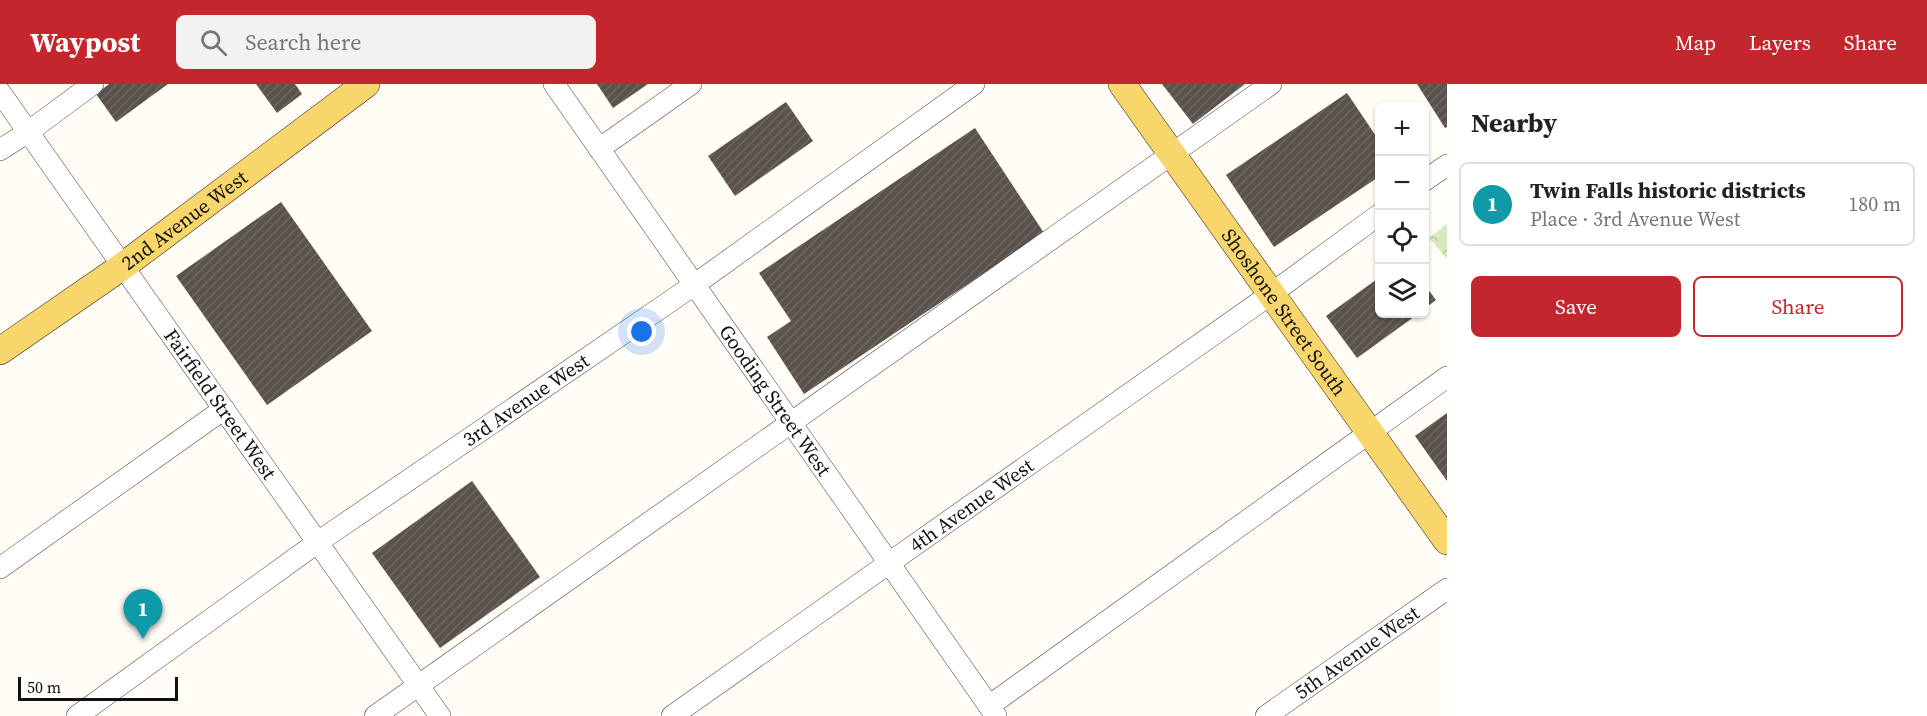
<!DOCTYPE html>
<html lang="en">
<head>
<meta charset="utf-8">
<style>
  body { margin:0; font-family:"Source Serif 4",serif; background:#f2f2f2; color:#222 }
  .controls { position:absolute; right:18px; top:18px; display:grid; overflow:hidden; border-radius:9px; box-shadow:0 2px 4px #0004 }
  .controls button { width:54px; height:54px; display:grid; place-items:center; padding:0; border:0; border-bottom:2px solid #e0e0e0; background:#fff; color:#222; font:30px sans-serif }
  .scale { position:absolute; left:18px; bottom:15px; width:160px; box-sizing:border-box; padding-left:6px; border:3px solid #111; border-top:0; font-size:16px; line-height:21px; white-space:nowrap; color:#111; -webkit-text-stroke:4px #fff; paint-order:stroke }
  .you { position:absolute; left:642px; top:248px; width:21px; height:21px; margin:-15px; border:4px solid #fff; border-radius:50%; background:#1a73e8; box-shadow:0 0 0 9px #1a73e833 }
  .badge { display:grid; place-items:center; width:39px; height:39px; border-radius:50%; background:#c4262e; color:#fff; font-size:20px; font-weight:700 }
  .pin { position:absolute; translate:-50% -50px; filter:drop-shadow(0 2px 3px #0008) }
  .pin::after { content:''; position:absolute; top:32px; width:21px; height:18px; background:inherit; clip-path:polygon(0 0,100% 0,50% 100%) }
  .list { margin:0; padding:0; list-style:none }
  h2 { display:flex; justify-content:space-between; align-items:center; height:78px; margin:0; padding:0 24px; font-size:26px }
  h2 small { font-size:20px; font-weight:400; color:#767676 }
  .list li { display:grid; grid-template-columns:39px 1fr auto; gap:18px; align-items:center; box-sizing:border-box; height:84px; margin:0 12px 12px; padding:0 12px; border:2px solid #e0e0e0; border-radius:9px }
  .list b { display:block; font-size:22px; white-space:nowrap }
  .list p { margin:0; font-size:20px; white-space:nowrap; color:#767676 }
  .list em { font-size:20px; font-style:normal; color:#767676 }
  .actions { display:flex; gap:12px; padding:18px 24px }
  .actions a { flex:1; padding:14px 0; border:2px solid #c4262e; border-radius:9px; text-align:center; font-size:21px; color:#c4262e }
  .actions .main { background:#c4262e; color:#fff }
  .icon { flex:none; width:33px; height:33px; fill:none; stroke:currentColor; stroke-width:2; stroke-linecap:round; stroke-linejoin:round }
  .map { position:relative; flex:none; width:1447px; height:632px; overflow:hidden }
  header { display:flex; align-items:center; gap:36px; box-sizing:border-box; height:84px; padding:0 30px; background:#c4262e; color:#fff }
  header strong { font-size:28px }
  nav { display:flex; gap:33px; margin-inline-start:auto; font-size:21px }
  .search { width:420px; height:54px; background:#f2f2f2; display:flex; align-items:center; gap:15px; box-sizing:border-box; padding:0 21px; border-radius:9px; color:#767676; font-size:22px }
  main { display:flex }
  aside { flex:1; background:#fff }
  .map>svg:first-child { display:block }
  .park { fill:url(#park-crowns) }
  .building { fill:url(#building-hatch) }
  .lines { fill:none; stroke-linecap:round; stroke-linejoin:round }
  .minor-casing { stroke:#444; stroke-width:22 }
  .major-casing { stroke:#222; stroke-width:28 }
  .minor { stroke:#fff; stroke-width:21 }
  .major { stroke:#f9d66b; stroke-width:27 }
  .labels { text-anchor:middle; stroke-width:6; stroke-linejoin:round; paint-order:stroke }
  .street-label { font-size:20px; fill:#111; stroke:#fff }
</style>
</head>
<body>
<header>
<strong>Waypost</strong>
<div class="search"><svg class="icon" aria-label="search" viewBox="0 0 24 24"><circle cx="10" cy="10" r="6"/><path d="M15 15l6 6"/></svg>Search here</div>
<nav><a>Map</a><a>Layers</a><a>Share</a></nav>
</header>
<main>
<div class="map">
<svg width="1447" height="632" viewBox="0 0 1447 632">
  <defs>
    <pattern id="park-crowns" width="20" height="18" patternUnits="userSpaceOnUse" patternTransform="scale(1.5)"><rect width="20" height="18" fill="#d5ebbd"/><path d="M2 6a3 3 0 1 1 6 0M12 15a3 3 0 1 1 6 0" fill="none" stroke="#b6c8a1"/></pattern>
    <pattern id="building-hatch" width="6" height="6" patternUnits="userSpaceOnUse" patternTransform="scale(1.5)"><rect width="6" height="6" fill="#5a524d"/><path d="M-1 1l2-2M0 6l6-6M5 7l2-2" fill="none" stroke="#6d6662"/></pattern>
  </defs>
  <rect width="100%" height="100%" fill="#fffdf5"/>
  <!-- park -->
  <polygon class="park" points="1447,140 1447,175 1429,154"/>
  <!-- building -->
  <g class="building">
    <polygon points="109,0 168,0 116,38 96,10"/>
    <polygon points="256,0 295,0 302,10 277,29"/>
    <polygon points="597,0 648,0 613,24"/>
    <polygon points="1162,0 1245,0 1193,40"/>
    <polygon points="1417,0 1447,0 1447,43 1445,44"/>
    <polygon points="1347,9 1380,58 1380,92 1274,163 1226,91"/>
    <polygon points="786,18 813,57 735,112 708,72"/>
    <polygon points="975,44 1044,149 804,310 767,253 791,237 759,189"/>
    <polygon points="281,118 372,247 267,321 176,192"/>
    <polygon points="1380,193 1380,230 1418,230 1357,274 1326,232"/>
    <polygon points="1424,200 1436,216 1424,225"/>
    <polygon points="1447,329 1447,397 1415,352"/>
    <polygon points="472,397 540,493 440,564 372,469"/>
  </g>
  <g class="lines">
    <!-- minor casing -->
    <g class="minor-casing">
      <g id="minor">
        <path id="s1" d="M554 0 996 632"/>
        <path id="s2" d="M0 8 440 632"/>
        <polyline points="599,65 691,0"/>
        <polyline points="0,66 28,48 93,0"/>
        <polyline points="1424,97 1447,81"/>
        <polyline points="0,484 224,325"/>
        <polyline points="989,622 1447,293"/>
        <path id="s3" d="M77 632 318 458 694 201 974 0"/>
        <polyline points="375,632 1271,0"/>
        <path id="s4" d="M672 632 1271 210 1380 130"/>
        <path id="s5" d="M1266 632 1447 505"/>
      </g>
    </g>
    <!-- major casing -->
    <g class="major-casing">
      <g id="major">
        <path id="s6" d="M1122 0 1447 457"/>
        <path id="s7" d="M0 267 123 182 366 0"/>
      </g>
    </g>
    <!-- minor -->
    <use href="#minor" class="minor"/>
    <!-- major -->
    <use href="#major" class="major"/>
  </g>
  <g class="labels">
    <!-- street labels -->
    <g class="street-label">
      <text dy="7" stroke="none"><textPath href="#s7" startOffset="226">2nd Avenue West</textPath></text>
      <text dy="7" stroke="none"><textPath href="#s6" startOffset="280">Shoshone Street South</textPath></text>
      <text dy="7" stroke="none"><textPath href="#s3" startOffset="549">3rd Avenue West</textPath></text>
      <text dy="7" stroke="none"><textPath href="#s1" startOffset="386">Gooding Street West</textPath></text>
      <text dy="7" stroke="none"><textPath href="#s2" startOffset="382">Fairfield Street West</textPath></text>
      <text dy="7" stroke="none"><textPath href="#s4" startOffset="366">4th Avenue West</textPath></text>
      <text dy="7" stroke="none"><textPath href="#s5" startOffset="111">5th Avenue West</textPath></text>
    </g>
  </g>
</svg>
<div class="controls">
<button>+</button>
<button>−</button>
<button><svg class="icon" aria-label="locate" viewBox="0 0 24 24"><circle cx="12" cy="12" r="6"/><path d="M12 2v4M12 18v4M2 12h4M18 12h4"/></svg></button>
<button><svg class="icon" aria-label="layers" viewBox="0 0 24 24"><path d="M12 4l9 5-9 5-9-5zM3 14l9 5 9-5"/></svg></button>
</div>
<div class="scale">50 m</div>
<div class="you"></div>
<div class="pin badge" style="left:143px;top:555px;background:#0f9aa8">1</div>
</div>
<aside>
<h2>Nearby<small></small></h2>
<ul class="list">
<li><span class="badge" style="background:#0f9aa8">1</span><div><b>Twin Falls historic districts</b><p>Place · 3rd Avenue West</p></div><em>180 m</em></li>
</ul>
<div class="actions"><a class="main">Save</a><a>Share</a></div>
</aside>
</main>
</body>
</html>
